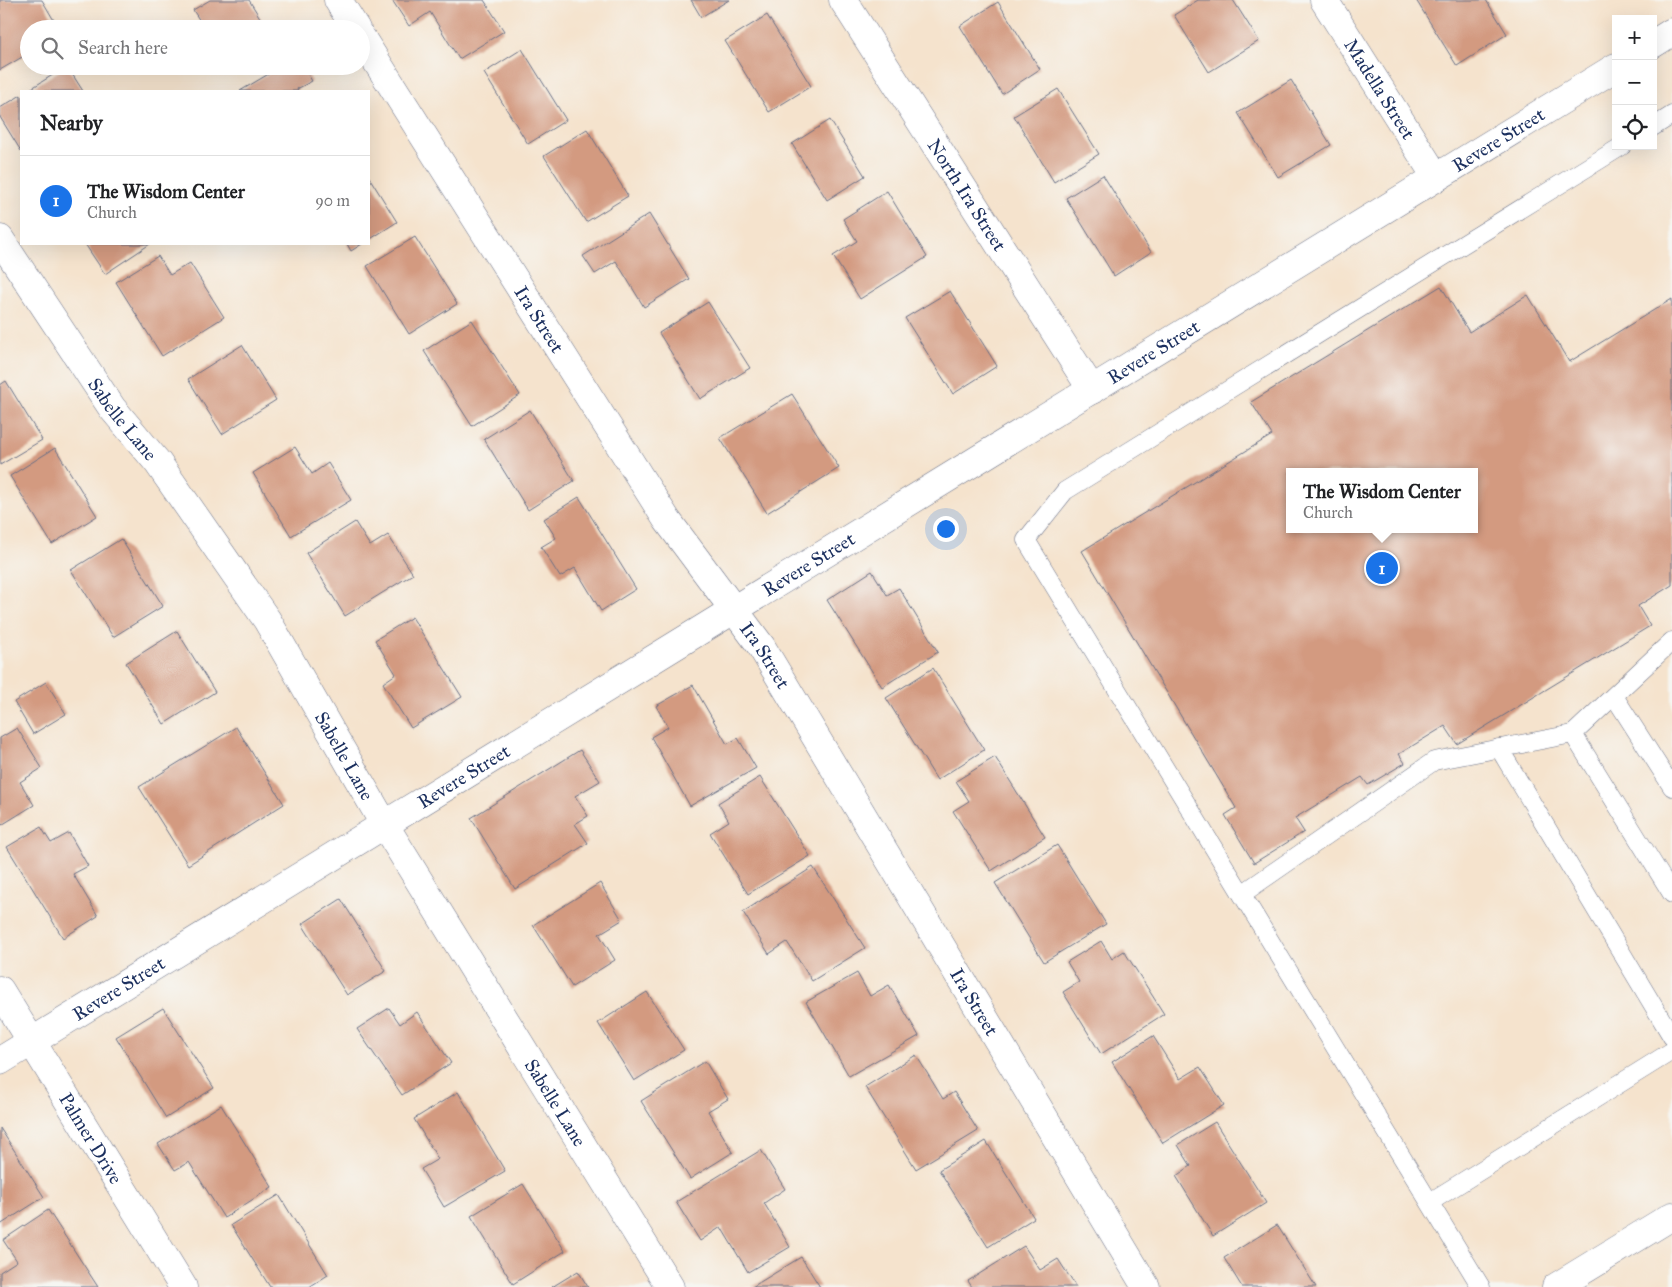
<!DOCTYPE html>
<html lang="en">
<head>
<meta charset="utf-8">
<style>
  body { margin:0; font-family:"IM FELL Great Primer",serif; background:#f6f6f6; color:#202124 }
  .controls { position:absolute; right:15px; top:15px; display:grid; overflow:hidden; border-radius:0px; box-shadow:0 5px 20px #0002 }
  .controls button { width:45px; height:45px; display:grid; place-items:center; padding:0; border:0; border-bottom:1px solid #e0e0e0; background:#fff; color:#202124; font:25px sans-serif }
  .you { position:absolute; left:945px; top:528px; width:18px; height:18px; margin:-12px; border:4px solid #fff; border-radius:50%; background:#1a73e8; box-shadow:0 0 0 8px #1a73e833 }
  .badge { display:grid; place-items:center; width:32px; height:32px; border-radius:50%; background:#1a73e8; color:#fff; font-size:16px; font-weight:700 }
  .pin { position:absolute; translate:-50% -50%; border:2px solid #fff; box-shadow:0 1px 5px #0006 }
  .popup { position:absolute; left:1286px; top:468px; width:192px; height:65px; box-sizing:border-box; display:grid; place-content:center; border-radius:0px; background:#fff; filter:drop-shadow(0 1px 4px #0005); font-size:16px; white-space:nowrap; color:#757577 }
  .popup b { font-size:19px; color:#202124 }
  .popup::after { content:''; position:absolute; left:50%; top:100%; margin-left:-10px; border:10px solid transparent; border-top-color:#fff }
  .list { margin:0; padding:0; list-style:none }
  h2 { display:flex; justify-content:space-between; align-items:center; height:65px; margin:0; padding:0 20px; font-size:21px }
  h2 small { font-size:16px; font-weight:400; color:#757577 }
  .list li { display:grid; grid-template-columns:32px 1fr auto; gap:15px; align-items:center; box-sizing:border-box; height:90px; padding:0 20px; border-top:1px solid #e0e0e0 }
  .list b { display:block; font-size:19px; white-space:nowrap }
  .list p { margin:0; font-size:16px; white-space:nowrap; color:#757577 }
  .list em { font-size:16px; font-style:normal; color:#757577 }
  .icon { flex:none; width:28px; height:28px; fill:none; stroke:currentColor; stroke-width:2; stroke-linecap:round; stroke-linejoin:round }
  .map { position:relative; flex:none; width:1672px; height:1287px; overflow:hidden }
  .search { position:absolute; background:#fff; box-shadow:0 5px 20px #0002; left:20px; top:20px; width:350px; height:55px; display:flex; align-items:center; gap:12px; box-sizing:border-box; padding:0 18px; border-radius:28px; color:#757577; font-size:19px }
  .panel { position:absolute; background:#fff; box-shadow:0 5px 20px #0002; left:20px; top:90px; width:350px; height:155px; border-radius:0px }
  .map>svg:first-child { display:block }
  .building { fill:#d39a80; fill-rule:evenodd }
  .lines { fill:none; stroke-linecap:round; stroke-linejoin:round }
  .lane-casing { stroke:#676e85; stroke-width:19 }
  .street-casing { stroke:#676e85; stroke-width:29 }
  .primary-casing { stroke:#676e85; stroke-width:29 }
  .lane { stroke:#fff; stroke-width:18 }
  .street { stroke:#fff; stroke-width:28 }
  .primary { stroke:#fff; stroke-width:28 }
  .labels { text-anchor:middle; stroke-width:4; stroke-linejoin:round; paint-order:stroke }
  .street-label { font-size:19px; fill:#1b2f5e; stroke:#f6f6f2 }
</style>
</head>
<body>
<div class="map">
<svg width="1672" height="1287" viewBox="0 0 1672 1287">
  <rect width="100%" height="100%" fill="#f6f6f2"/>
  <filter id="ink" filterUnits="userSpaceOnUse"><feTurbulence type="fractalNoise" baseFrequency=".02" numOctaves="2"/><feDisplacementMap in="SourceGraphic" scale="10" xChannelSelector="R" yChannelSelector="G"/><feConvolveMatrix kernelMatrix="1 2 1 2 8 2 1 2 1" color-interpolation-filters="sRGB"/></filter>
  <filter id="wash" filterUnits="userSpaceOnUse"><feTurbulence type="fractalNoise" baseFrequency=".0096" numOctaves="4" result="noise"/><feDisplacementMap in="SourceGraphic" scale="20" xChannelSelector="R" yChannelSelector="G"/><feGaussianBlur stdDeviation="1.12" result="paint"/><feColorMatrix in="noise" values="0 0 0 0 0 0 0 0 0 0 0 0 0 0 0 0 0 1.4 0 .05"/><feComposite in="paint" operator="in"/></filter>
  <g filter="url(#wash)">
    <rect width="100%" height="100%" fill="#f5e3cd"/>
    <g id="blocks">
      <!-- building -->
      <g class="building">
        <polygon points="0,0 42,0 59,29 29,29 29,53 0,70"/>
        <polygon points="210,0 249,0 267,29 205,29 193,10"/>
        <polygon points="392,0 484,0 504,31 459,59 430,12 409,26"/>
        <polygon points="691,0 729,0 701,17"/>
        <polygon points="1198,0 1233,0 1259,41 1209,72 1174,15"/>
        <polygon points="1416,0 1486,0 1507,34 1457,66"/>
        <polygon points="998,2 1040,69 1002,94 960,26"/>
        <polygon points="767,15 811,86 769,112 725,41"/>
        <polygon points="522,49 566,120 528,144 484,73"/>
        <polygon points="67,66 83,91 27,91"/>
        <polygon points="282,66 303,66 312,81 297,89 298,91 240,91"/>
        <polygon points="1291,80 1331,145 1278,177 1238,113"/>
        <polygon points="1058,89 1099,154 1054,182 1014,116"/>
        <polygon points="21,95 21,151 0,117 0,108"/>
        <polygon points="830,120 865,176 827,200 792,144"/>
        <polygon points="587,129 628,196 586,222 544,156"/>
        <polygon points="1103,175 1151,252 1114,276 1066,198"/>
        <polygon points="369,177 397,222 369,240"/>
        <polygon points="887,191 927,257 860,299 833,256 857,241 843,219"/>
        <polygon points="649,214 689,279 644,307 616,261 595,274 583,256"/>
        <polygon points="415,237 457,304 409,334 367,266"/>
        <polygon points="85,244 150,244 105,274"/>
        <polygon points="347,244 362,244 351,251"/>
        <polygon points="158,256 170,275 190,263 224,317 162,356 116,282"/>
        <path d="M1441 286 1469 332 1528 295 1569 362 1672 299V585L1638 606 1650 626 1457 744 1445 726 1399 754 1405 763 1368 785 1362 777 1295 818 1304 832 1254 863 1225 815 1236 808 1082 551 1272 435 1251 402ZM1290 472H1474V529H1290Z"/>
        <polygon points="950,291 997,366 953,394 905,318"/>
        <polygon points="708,302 750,368 700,399 659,333"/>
        <polygon points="472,320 520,395 472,426 424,351"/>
        <polygon points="242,345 276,400 222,434 188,379"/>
        <polygon points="6,381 42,440 0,465 0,385"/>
        <polygon points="792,394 839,468 767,513 720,438"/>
        <polygon points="530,410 574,481 528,510 484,439"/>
        <polygon points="295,447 312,474 328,463 351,500 291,536 253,473"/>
        <polygon points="55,448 97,516 52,544 10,476"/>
        <polygon points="579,497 636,589 601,611 575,568 560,577 541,547 556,538 544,519"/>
        <polygon points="355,522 370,546 388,535 413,574 345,616 306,553"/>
        <polygon points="121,539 163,606 113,637 71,570"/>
        <polygon points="872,571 887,595 899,588 938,652 882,687 827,600"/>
        <polygon points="412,617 462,697 411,728 383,683 396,674 375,640"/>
        <polygon points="177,631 215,692 164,724 126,663"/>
        <polygon points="933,668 984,750 937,780 886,698"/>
        <polygon points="46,682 66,714 33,734 14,702"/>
        <polygon points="693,685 727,744 738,738 756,768 690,806 651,737 668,727 656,706"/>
        <polygon points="236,727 284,804 188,865 139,787"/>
        <polygon points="17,728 42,768 20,782 34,805 0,826 0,738"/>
        <polygon points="580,750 600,781 575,796 588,816 575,824 588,843 515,889 471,818"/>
        <polygon points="995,757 1045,837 991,871 953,811 969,801 956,781"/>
        <polygon points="760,777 810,856 748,894 710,833 729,821 718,803"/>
        <polygon points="41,827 51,843 69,833 88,866 73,874 98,916 63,938 7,847"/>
        <polygon points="1057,845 1106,924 1044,962 995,883"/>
        <polygon points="813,867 865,948 812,981 787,942 769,954 743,912"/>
        <polygon points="600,883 622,920 599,934 615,960 572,987 533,925"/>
        <polygon points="341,899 386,971 347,995 302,924"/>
        <polygon points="1101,941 1112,959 1124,951 1164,1014 1101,1054 1063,992 1079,982 1067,962"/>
        <polygon points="857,973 870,996 889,985 919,1036 849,1076 806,1002"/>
        <polygon points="647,992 684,1050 634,1081 598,1023"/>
        <polygon points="163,1008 214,1088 166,1118 116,1037"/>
        <polygon points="389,1008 400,1024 417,1012 451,1063 402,1095 357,1029"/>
        <polygon points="1153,1036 1180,1079 1200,1067 1224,1105 1163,1143 1112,1062"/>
        <polygon points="916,1055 943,1099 954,1092 978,1131 916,1169 865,1087"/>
        <polygon points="705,1061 728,1099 708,1111 733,1152 690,1179 641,1101"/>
        <polygon points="458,1092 505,1171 444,1207 421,1169 438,1159 414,1119"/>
        <polygon points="221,1105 272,1187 224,1218 189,1162 175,1170 158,1144"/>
        <polygon points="1215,1122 1266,1203 1213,1236 1176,1176 1191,1166 1178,1145"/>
        <polygon points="0,1128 44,1197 0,1225"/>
        <polygon points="986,1141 1034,1218 988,1247 939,1170"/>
        <polygon points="761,1150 785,1189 764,1203 790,1247 748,1272 721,1227 700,1241 676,1202"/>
        <polygon points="523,1184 565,1251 513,1284 471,1216"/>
        <polygon points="279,1195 328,1275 309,1287 270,1287 231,1225"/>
        <polygon points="48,1210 98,1287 0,1286 0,1272 17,1261 3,1240"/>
        <polygon points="1277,1225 1316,1287 1242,1287 1224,1258"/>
        <polygon points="1024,1246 1040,1270 1058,1259 1076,1287 972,1287 968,1281"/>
        <polygon points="801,1257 820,1287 752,1287"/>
        <polygon points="578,1271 588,1287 552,1287"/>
      </g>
    </g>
  </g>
  <g filter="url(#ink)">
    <use href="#blocks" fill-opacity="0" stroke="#676e85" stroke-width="1"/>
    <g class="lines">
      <!-- lane casing -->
      <g class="lane-casing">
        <g id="lane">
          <polyline points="1653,127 1672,115"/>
          <polyline points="1614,696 1672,787"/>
          <polyline points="1573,734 1672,894"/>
          <polyline points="1499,748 1672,1037"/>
          <polyline points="1242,894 1434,761 1573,734 1672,641"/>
          <polyline points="1430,1202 1672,1051"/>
          <polyline points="1481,1287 1026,540 1065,491 1622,146"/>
        </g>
      </g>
      <!-- street casing -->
      <g class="street-casing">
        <g id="street">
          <polyline points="338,0 356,29"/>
          <path id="s1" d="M843 0 1092 390"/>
          <path id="s2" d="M1324 0 1436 177"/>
          <path id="s3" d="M361 37 667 520 761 646 1146 1287"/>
          <polyline points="1653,44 1672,32"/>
          <path id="s4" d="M0 239 112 408 158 463 267 620 384 824 670 1287"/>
          <path id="s5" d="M0 990 183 1287"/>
          <path id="s6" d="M0 1061 1616 67"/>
        </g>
      </g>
      <!-- primary casing -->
      <g class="primary-casing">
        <polyline id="primary" points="1556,1287 1672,1216"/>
      </g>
      <!-- lane -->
      <use href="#lane" class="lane"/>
      <!-- street -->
      <use href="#street" class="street"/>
      <!-- primary -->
      <use href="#primary" class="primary"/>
    </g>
  </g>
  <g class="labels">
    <!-- street labels -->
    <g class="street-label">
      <text dy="7" stroke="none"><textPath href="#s2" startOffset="105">Madella Street</textPath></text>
      <text dy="7" stroke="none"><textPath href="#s6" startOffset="1759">Revere Street</textPath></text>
      <text dy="7" stroke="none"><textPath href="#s1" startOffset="231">North Ira Street</textPath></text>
      <text dy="7" stroke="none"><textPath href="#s3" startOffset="334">Ira Street</textPath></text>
      <text dy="7" stroke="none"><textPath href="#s6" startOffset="1354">Revere Street</textPath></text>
      <text dy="7" stroke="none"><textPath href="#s4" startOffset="218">Sabelle Lane</textPath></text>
      <text dy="7" stroke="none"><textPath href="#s6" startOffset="949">Revere Street</textPath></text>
      <text dy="7" stroke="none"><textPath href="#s3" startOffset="739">Ira Street</textPath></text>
      <text dy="7" stroke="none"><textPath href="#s4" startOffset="622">Sabelle Lane</textPath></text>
      <text dy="7" stroke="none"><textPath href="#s6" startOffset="544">Revere Street</textPath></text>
      <text dy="7" stroke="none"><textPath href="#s6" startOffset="139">Revere Street</textPath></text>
      <text dy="7" stroke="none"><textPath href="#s3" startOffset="1144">Ira Street</textPath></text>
      <text dy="7" stroke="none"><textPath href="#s4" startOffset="1028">Sabelle Lane</textPath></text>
      <text dy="7" stroke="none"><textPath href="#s5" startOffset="174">Palmer Drive</textPath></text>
    </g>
  </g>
</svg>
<div class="controls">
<button>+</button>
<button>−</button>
<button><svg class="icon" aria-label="locate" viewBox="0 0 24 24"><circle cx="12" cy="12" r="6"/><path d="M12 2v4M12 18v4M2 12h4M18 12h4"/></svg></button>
</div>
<div class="you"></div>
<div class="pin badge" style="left:1382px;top:568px">1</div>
<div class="popup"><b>The Wisdom Center</b>Church</div>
<div class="search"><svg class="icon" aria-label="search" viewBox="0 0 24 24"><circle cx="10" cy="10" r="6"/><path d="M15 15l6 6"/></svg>Search here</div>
<section class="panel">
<h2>Nearby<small></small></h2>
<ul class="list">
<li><span class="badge">1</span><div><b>The Wisdom Center</b><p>Church</p></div><em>90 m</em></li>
</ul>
</section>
</div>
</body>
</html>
